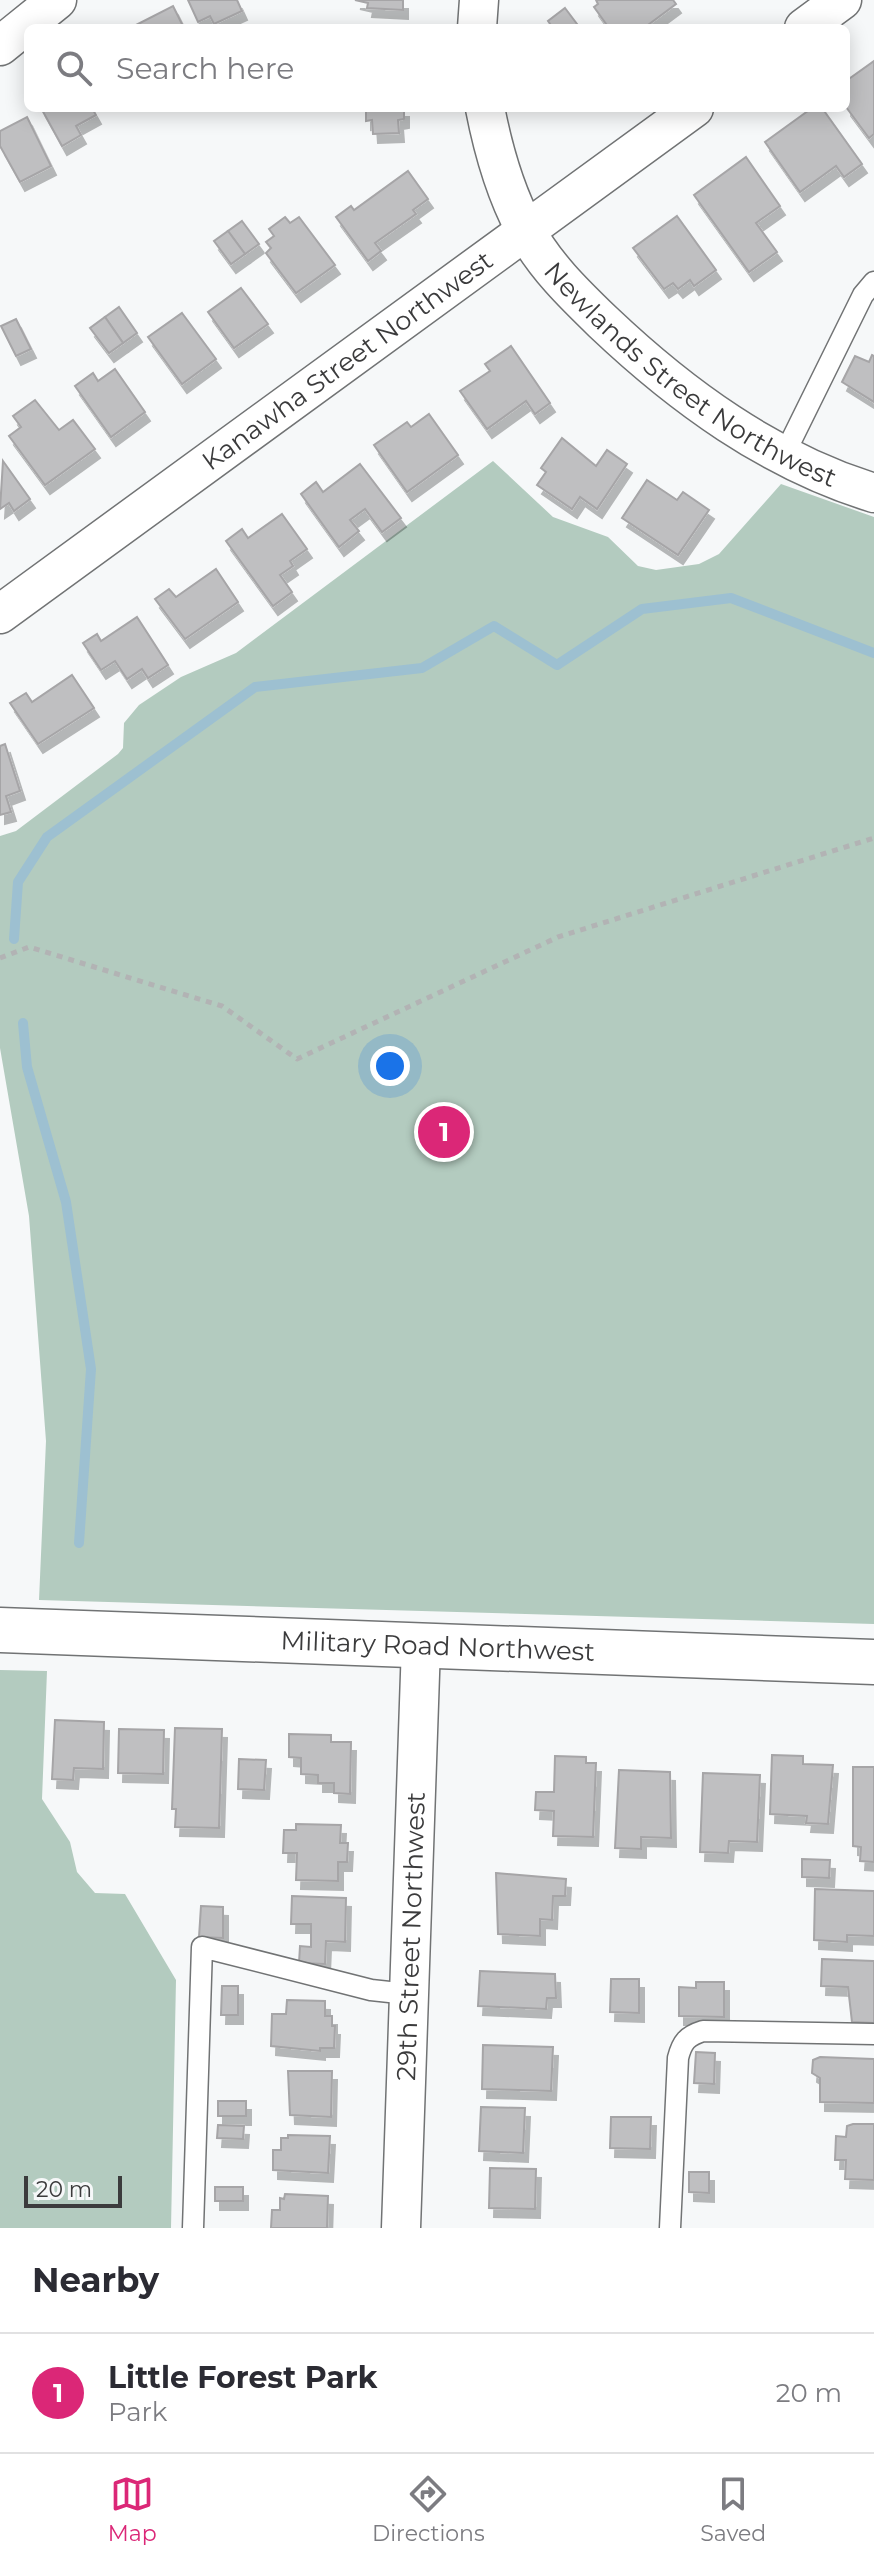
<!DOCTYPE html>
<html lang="en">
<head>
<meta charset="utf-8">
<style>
  body { margin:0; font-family:Montserrat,sans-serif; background:#f7f7f7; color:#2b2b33 }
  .scale { position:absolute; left:24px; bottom:20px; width:98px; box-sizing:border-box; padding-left:8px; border:4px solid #3b3b3c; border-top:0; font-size:22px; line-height:28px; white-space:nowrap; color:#3b3b3c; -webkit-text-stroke:6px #f6f8f9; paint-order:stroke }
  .you { position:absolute; left:390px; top:1066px; width:28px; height:28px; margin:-20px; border:6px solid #fff; border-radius:50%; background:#1a73e8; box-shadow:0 0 0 12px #1a73e833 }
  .badge { display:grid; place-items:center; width:52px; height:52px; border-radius:50%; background:#db2777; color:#fff; font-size:26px; font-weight:700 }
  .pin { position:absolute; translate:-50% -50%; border:4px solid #fff; box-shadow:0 2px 8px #0006 }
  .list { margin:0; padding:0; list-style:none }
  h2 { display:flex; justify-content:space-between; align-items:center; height:104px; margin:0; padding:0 32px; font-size:34px }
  h2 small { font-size:26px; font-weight:400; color:#7c7c81 }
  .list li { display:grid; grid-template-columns:52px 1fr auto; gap:24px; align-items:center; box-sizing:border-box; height:120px; padding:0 32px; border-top:2px solid #e1e1e2 }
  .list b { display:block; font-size:30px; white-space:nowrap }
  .list p { margin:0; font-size:26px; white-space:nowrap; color:#7c7c81 }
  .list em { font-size:26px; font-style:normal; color:#7c7c81 }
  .icon { flex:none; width:44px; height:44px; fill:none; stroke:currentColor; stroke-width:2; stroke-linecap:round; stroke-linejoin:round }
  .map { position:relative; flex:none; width:874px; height:2228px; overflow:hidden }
  .search { position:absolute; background:#fff; box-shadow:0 4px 20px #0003; left:24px; right:24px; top:24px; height:88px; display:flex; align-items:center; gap:20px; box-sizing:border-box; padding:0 28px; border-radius:12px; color:#7c7c81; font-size:30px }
  .sheet { height:224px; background:#fff }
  nav { display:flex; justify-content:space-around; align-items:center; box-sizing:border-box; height:112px; border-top:2px solid #e1e1e2; background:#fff; font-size:22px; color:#7c7c81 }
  nav a { display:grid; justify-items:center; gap:4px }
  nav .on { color:#db2777 }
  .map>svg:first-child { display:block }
  .green { fill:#b3cbbf }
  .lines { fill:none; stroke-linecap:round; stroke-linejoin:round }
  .stream { stroke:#9dc0d1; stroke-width:10 }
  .building { fill:#bfbfc1; stroke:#a6a5a7; stroke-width:2; filter:url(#shadow) }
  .service-casing { stroke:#717374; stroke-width:23 }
  .minor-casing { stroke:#717374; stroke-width:41 }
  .primary-casing { stroke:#717374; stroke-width:47 }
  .path { stroke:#b2b3b4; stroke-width:5; stroke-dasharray:6 6; stroke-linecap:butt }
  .service { stroke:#fff; stroke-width:20 }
  .minor { stroke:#fff; stroke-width:38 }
  .primary { stroke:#fff; stroke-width:44 }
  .labels { text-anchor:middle; stroke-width:7; stroke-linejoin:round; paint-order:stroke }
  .street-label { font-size:26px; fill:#3b3b3c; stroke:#f6f8f9 }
</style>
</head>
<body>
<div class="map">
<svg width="874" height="2228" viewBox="0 0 874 2228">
  <defs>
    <filter id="shadow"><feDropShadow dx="5" dy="9" stdDeviation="0" flood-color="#0004"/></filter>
  </defs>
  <rect width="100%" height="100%" fill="#f6f8f9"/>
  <!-- green -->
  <g class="green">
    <polygon points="493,461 553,517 608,537 638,566 656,570 699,564 719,554 781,484 874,517 874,1624 39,1600 46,1441 29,1216 0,1048 0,836 16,831 118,754 123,748 124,723 139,705 181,677 236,653"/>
    <polygon points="0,1670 47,1671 42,1799 70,1842 77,1872 95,1893 125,1894 176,1980 171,2228 0,2228"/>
  </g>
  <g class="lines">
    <!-- stream -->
    <g class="stream">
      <polyline points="14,939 18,882 47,837 255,687 422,668 494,626 557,665 642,609 731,598 874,653"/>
      <polyline points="23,1023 27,1067 66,1202 91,1369 79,1543"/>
    </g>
  </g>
  <!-- building -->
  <g class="building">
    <polygon points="188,0 237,0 242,11 214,24 210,16 198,22"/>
    <polygon points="355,0 403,0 403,10 367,8 368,3"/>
    <polygon points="596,0 673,0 676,4 648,25 650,28 609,28 594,7 598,4"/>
    <polygon points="173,6 184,28 135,28 134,26"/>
    <polygon points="565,8 580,28 553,28 548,21"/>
    <polygon points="874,61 874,134 869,138 846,107 846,81"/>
    <polygon points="41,108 92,108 96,115 76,126 81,135 62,146"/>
    <polygon points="366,108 404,108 404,119 398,120 399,133 373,134 372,120 366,121"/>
    <polygon points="812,108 822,108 862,164 844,177 836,166 800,192 765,142"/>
    <polygon points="27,117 51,166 20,182 0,146 0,131"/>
    <polygon points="746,157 780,206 756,223 777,252 749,272 694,195"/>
    <polygon points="408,171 428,199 413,210 416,214 375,243 381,251 368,261 336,217 351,206 354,210"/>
    <polygon points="677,216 716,270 694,286 690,280 678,289 673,283 664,289 633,248"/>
    <polygon points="285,217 290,223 299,217 335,265 296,293 266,253 271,248 266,242 274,236 269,229"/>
    <polygon points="242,221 259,244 245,254 228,231"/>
    <polygon points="228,231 245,254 231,264 214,241"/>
    <polygon points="241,288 268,324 234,348 208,312"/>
    <polygon points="119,307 137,333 123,343 105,317"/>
    <polygon points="182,313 216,359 182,384 148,337"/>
    <polygon points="105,317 123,343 109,353 90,328"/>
    <polygon points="16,319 31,349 16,356 1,326"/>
    <polygon points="511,346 550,403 535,414 526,401 487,429 460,391 490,371 485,364"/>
    <polygon points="872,355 874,356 874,402 842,382 855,356 869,362"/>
    <polygon points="115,369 145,412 111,437 75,386 93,373 98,381"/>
    <polygon points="35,400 59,430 73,420 95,449 45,485 9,436 21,427 13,416"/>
    <polygon points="429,414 458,455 407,492 374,445 407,422 411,427"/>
    <polygon points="562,438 596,466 607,450 627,464 597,509 580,497 572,509 537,485 546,472 541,468"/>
    <polygon points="3,461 30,499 14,511 9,503 0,509"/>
    <polygon points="360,464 401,518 382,532 365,509 350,520 359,531 339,547 301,494 316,482 323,492"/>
    <polygon points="647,480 677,500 683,492 709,510 678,555 622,518"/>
    <polygon points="282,514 307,549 290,561 293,566 280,575 292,592 273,606 226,541 242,529 248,538"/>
    <polygon points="216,569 238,602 185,639 155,599 169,589 176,597"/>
    <polygon points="137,617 168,665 148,678 142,669 127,679 115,661 101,670 83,643 97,634 101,641"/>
    <polygon points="72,675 94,708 38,744 10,703 26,693 32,702"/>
    <polygon points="5,744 20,791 6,796 11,812 0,815 0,746"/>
    <polygon points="55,1720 104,1722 103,1769 74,1768 73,1780 52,1779"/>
    <polygon points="175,1728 222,1729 219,1828 175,1827 176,1809 172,1809"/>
    <polygon points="119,1729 164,1730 163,1774 118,1773"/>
    <polygon points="289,1734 331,1735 331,1742 351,1742 350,1794 334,1793 334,1783 318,1783 318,1775 301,1774 301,1758 289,1757"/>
    <polygon points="772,1755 803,1756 803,1764 833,1765 828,1824 806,1823 807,1816 770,1814"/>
    <polygon points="555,1756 586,1757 586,1763 596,1763 593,1837 553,1836 554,1811 535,1810 536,1792 554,1792"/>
    <polygon points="239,1759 266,1760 264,1790 238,1789"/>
    <polygon points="853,1767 874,1767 874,1862 860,1861 861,1847 853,1846"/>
    <polygon points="619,1770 670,1772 671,1838 641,1837 641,1849 615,1848"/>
    <polygon points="703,1773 760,1775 757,1842 729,1841 728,1853 700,1852"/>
    <polygon points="296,1824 341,1825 340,1843 348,1843 347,1862 338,1862 338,1881 296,1880 297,1853 283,1853 284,1830 296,1830"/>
    <polygon points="802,1859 830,1860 829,1878 802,1877"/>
    <polygon points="496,1873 566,1879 565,1896 553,1896 552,1920 540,1919 540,1936 498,1934"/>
    <polygon points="815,1889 874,1891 874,1936 847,1935 847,1942 814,1940"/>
    <polygon points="292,1896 346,1898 345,1942 326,1941 325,1964 299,1963 300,1946 311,1947 311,1924 291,1924"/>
    <polygon points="201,1906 223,1907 223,1938 199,1937"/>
    <polygon points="822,1959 874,1961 874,2023 852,2022 848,1987 821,1986"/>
    <polygon points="480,1971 555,1974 556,1998 547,1998 546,2009 478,2006"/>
    <polygon points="611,1979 639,1979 639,2013 610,2012"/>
    <polygon points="696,1982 724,1982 724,2017 679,2016 679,1987 696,1988"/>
    <polygon points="222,1986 238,1986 238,2015 221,2015"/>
    <polygon points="287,2000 325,2001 325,2016 332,2016 332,2026 335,2026 334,2048 320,2048 320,2051 271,2046 272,2014 286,2014"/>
    <polygon points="483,2045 553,2047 551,2091 482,2089"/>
    <polygon points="696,2052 715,2053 714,2084 694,2083"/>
    <polygon points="820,2057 874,2059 874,2103 820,2102 820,2078 812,2073 813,2060"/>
    <polygon points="288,2071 332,2071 331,2117 290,2115"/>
    <rect x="218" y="2101" width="28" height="15"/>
    <polygon points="481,2107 525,2108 523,2153 479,2151"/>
    <polygon points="611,2117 651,2117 650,2149 610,2148"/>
    <polygon points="853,2124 874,2124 874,2180 845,2179 846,2160 835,2160 836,2136 846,2137 847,2126"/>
    <polygon points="218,2125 244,2126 243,2139 217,2138"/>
    <polygon points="288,2135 330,2136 328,2173 273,2170 273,2150 281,2150 281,2138 288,2138"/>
    <polygon points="490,2168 536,2169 535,2209 489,2208"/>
    <polygon points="689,2172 709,2172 709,2193 689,2192"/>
    <rect x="215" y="2187" width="28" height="14"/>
    <polygon points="285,2194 328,2196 327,2228 271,2228 272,2210 280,2210 280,2198 284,2199"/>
  </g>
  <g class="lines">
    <!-- service casing -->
    <g class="service-casing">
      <g id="service">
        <polyline points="784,455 863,295 874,282"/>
        <polyline points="193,2228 202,1947 371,1990 408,1994"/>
        <path d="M670 2228 678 2058C682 2042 687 2036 703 2031L874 2034"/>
      </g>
    </g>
    <!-- minor casing -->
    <g class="minor-casing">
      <g id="minor">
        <polyline points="477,28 479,0"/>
        <polyline points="804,28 842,0"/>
        <polyline points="0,46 57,0"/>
        <path id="s1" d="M485 108C493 149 505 192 525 229 544 265 574 294 603 322 681 396 770 461 874 493"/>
        <path id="s2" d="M0 614 694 108"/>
        <path id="s3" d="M401 2228 421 1645"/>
      </g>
    </g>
    <!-- primary casing -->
    <g class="primary-casing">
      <g id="primary">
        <path id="s4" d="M0 1630 874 1662"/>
      </g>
    </g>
    <!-- path -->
    <polyline class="path" points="0,958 29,947 222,1006 297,1059 558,937 874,838"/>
    <!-- service -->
    <use href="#service" class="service"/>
    <!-- minor -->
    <use href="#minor" class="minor"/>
    <!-- primary -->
    <use href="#primary" class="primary"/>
  </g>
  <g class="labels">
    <!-- street labels -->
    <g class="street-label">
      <text dy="9" stroke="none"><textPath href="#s2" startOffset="430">Kanawha Street Northwest</textPath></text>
      <text dy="9" stroke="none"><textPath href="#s1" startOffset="352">Newlands Street Northwest</textPath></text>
      <text dy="9" stroke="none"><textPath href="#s4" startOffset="438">Military Road Northwest</textPath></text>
      <text dy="9" stroke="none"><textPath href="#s3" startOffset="292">29th Street Northwest</textPath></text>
    </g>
  </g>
</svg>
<div class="scale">20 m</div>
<div class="you"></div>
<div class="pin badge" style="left:444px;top:1132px">1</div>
<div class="search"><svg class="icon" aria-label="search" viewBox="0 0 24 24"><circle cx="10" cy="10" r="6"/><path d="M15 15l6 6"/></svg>Search here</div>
</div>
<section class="sheet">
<h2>Nearby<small></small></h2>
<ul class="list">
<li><span class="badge">1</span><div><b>Little Forest Park</b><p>Park</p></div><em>20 m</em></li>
</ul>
</section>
<nav>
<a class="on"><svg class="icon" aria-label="map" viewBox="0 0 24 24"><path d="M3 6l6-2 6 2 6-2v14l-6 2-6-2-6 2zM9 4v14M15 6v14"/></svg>Map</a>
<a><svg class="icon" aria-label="directions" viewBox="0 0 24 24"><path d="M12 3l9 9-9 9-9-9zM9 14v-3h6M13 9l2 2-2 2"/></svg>Directions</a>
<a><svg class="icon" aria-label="saved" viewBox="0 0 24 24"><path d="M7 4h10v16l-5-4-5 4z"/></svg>Saved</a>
</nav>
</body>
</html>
